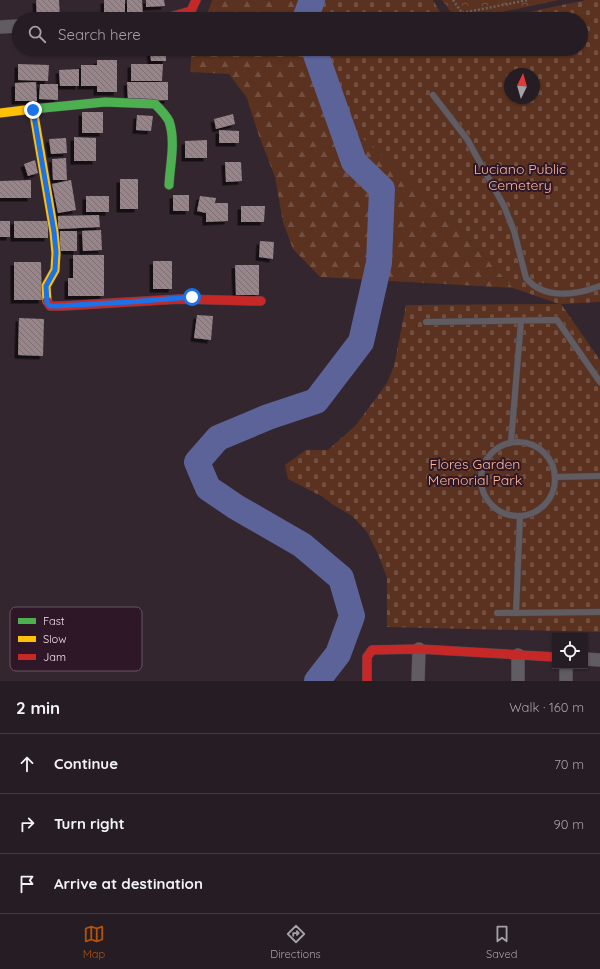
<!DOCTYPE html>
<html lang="en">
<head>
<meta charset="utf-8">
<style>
  body { margin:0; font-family:Quicksand,sans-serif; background:#2e252b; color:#f1f3f6 }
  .controls { position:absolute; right:12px; bottom:12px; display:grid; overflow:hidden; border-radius:0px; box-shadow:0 1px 3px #0004 }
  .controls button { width:36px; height:36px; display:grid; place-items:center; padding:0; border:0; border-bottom:1px solid #423a41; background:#261c23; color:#f1f3f6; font:20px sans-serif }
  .compass { position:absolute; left:504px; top:68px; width:36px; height:36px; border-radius:50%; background:#261c23; box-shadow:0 1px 3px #0004; rotate:5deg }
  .stop { position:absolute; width:12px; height:12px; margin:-9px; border:3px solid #1a73e8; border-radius:50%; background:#fff }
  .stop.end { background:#1a73e8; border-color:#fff; box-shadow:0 1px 4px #0008 }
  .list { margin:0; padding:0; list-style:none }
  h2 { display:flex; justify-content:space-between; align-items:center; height:52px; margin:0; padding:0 16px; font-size:17px }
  h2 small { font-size:13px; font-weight:400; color:#a4a1a6 }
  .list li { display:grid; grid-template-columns:26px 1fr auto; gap:12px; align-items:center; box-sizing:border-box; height:60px; padding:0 16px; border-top:1px solid #423a41 }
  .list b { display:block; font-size:15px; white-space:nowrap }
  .list em { font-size:13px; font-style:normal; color:#a4a1a6 }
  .icon { flex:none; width:22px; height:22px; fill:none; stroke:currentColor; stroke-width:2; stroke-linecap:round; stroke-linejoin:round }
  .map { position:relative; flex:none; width:600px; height:681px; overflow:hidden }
  .search { position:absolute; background:#261c23; box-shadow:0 1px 3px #0004; left:12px; right:12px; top:12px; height:44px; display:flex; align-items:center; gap:10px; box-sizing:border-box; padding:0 14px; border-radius:22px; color:#a4a1a6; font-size:15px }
  .sheet { height:232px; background:#261c23 }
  nav { display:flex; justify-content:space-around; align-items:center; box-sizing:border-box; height:56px; border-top:1px solid #423a41; background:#261c23; font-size:11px; color:#a4a1a6 }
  nav a { display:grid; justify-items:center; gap:2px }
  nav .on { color:#b45309 }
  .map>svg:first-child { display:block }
  .forest { fill:url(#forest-firs) }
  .cemetery { fill:url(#cemetery-stones); fill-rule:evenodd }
  .park { fill:url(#park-crowns) }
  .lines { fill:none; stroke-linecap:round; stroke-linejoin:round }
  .river { stroke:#5b6398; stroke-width:26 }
  .building { fill:url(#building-back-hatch); filter:url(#shadow) }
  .lane-casing { stroke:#4d4149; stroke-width:7 }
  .street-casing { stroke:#4d4149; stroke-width:14 }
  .fast-casing { stroke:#4d4149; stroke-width:10 }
  .slow-casing { stroke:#4d4149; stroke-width:10 }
  .jam-casing { stroke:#4d4149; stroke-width:10 }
  .path { stroke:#686267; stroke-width:2.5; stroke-dasharray:2 2; stroke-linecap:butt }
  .lane { stroke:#605c61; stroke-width:6 }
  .street { stroke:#605c61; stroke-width:13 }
  .fast { stroke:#4caf50; stroke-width:9 }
  .slow { stroke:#ffc107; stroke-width:9 }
  .jam { stroke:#c62828; stroke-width:9 }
  .route { stroke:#1a73e8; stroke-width:5 }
  .labels { text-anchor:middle; stroke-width:4; stroke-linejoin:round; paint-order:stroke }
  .park-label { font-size:14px; fill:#ffb793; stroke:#2e1726 }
  .key { fill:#2e1726; stroke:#695461; stroke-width:1 }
  .key-label { font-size:11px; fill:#f3e2ec }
</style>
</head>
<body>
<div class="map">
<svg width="600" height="681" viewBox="0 0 600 681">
  <defs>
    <pattern id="forest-firs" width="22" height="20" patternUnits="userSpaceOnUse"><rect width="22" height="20" fill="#5a321f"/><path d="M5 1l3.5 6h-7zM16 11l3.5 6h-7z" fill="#724f40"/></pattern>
    <pattern id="cemetery-stones" width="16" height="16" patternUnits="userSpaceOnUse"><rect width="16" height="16" fill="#5a321f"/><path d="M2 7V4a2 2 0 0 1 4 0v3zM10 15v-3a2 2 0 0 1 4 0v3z" fill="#724f40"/></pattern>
    <pattern id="park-crowns" width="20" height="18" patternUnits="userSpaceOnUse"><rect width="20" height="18" fill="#5a321f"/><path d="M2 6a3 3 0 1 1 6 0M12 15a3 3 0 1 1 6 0" fill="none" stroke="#724f40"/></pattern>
    <pattern id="building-back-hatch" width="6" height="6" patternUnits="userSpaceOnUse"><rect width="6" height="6" fill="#98858a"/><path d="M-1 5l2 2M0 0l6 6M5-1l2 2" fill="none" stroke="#7c6e73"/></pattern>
    <filter id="shadow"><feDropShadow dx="-3.5" dy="3.5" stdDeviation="0" flood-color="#0009"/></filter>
  </defs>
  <rect width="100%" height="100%" fill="#33262f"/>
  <!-- forest -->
  <g class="forest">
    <polygon points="212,0 320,0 314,19 203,19 209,9"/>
    <polygon points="192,49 322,49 453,221 513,288 320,277 293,249 283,222 275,177 258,133 247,98 229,74 190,72"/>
  </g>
  <!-- cemetery -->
  <g class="cemetery">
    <polygon points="320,0 433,0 444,19 314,19"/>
    <path d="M586 0H600V302L561 304 600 360V632L387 627V578L378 554 367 532 352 516 332 504 323 497 288 479 285 465 306 450H328L356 425 387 383 394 366 406 305 559 304 513 288 453 221 343 120 321 49H581V19H495ZM510 74H534V98H510Z"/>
  </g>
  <!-- park -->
  <polygon class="park" points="442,0 559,0 468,19 456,19"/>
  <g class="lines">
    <!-- river -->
    <g class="river">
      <polyline points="305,19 312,0"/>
      <polyline points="314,49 354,162 382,189 379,263 361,342 316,401 268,417 218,438 197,462 208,488 236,507 302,545 341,578 352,616 338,654 317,681"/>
    </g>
  </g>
  <!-- building -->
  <g class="building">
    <polygon points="36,0 59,0 60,19 37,19"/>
    <rect x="104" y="0" width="21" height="16"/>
    <polygon points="127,0 142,0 143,16 127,17"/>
    <polygon points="146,0 164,0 165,6 146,7"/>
    <polygon points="150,49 166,49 166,61 151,61"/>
    <polygon points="97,60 117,60 117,92 97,92 97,86 81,86 81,65 97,65"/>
    <polygon points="18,64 49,65 48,81 18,80"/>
    <polygon points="131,64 163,64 162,81 131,81"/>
    <polygon points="79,69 79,86 60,86 59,70"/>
    <polygon points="36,82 37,101 15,101 15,83"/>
    <polygon points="127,82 168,82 168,100 128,101"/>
    <polygon points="40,84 58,84 58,100 39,99"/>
    <rect x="82" y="112" width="21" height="21"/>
    <polygon points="233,114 235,124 216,129 214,119"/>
    <polygon points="137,115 153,116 151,131 136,130"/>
    <polygon points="219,130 239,131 239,143 219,143"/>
    <polygon points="74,137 96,138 96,161 74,161"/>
    <polygon points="66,138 67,153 51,154 49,139"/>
    <polygon points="207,140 207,158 185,158 185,141"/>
    <polygon points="66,158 67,180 53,180 52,159"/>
    <polygon points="35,160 38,173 28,176 24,164"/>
    <polygon points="225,162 241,162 242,181 226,182"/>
    <rect x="120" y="179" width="18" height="30"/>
    <polygon points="31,180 31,198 0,198 0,181"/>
    <polygon points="71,180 76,210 58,213 52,184"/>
    <rect x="173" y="195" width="16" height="16"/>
    <rect x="86" y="196" width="23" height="16"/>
    <polygon points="200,196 216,198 215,203 228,203 228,221 206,222 206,213 197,211"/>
    <polygon points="241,206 265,206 264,222 241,222"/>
    <polygon points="99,215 100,227 58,229 58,216"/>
    <rect x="0" y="221" width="10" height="16"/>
    <rect x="14" y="221" width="34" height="17"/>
    <polygon points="101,230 102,250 83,251 82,231"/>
    <rect x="60" y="231" width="17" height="20"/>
    <polygon points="260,241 274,242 273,259 259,257"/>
    <polygon points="73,255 104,255 104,296 68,296 68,278 73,278"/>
    <rect x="153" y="261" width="19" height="28"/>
    <polygon points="14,262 41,262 42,300 14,300"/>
    <polygon points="235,265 259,265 259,295 236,295"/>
    <polygon points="197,315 213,316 211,340 194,338"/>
    <polygon points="19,318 44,319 43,356 18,355"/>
  </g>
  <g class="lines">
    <!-- lane casing -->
    <g class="lane-casing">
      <g id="lane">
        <path d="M433 95 467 139 504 206 514 231 526 278C544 300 576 295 600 286"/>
        <polyline points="426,322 557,320 600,382"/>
        <circle cx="518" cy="479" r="37"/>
        <polyline points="511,442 521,321"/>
        <polyline points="555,477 600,476"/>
        <polyline points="497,613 600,612"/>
        <polyline points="516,613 520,516"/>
      </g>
    </g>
    <!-- street casing -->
    <g class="street-casing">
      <g id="street">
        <polyline points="0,27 19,26"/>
        <polyline points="585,659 600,660"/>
        <polyline points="418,681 419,649"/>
        <polyline points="518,681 518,655"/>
        <polyline points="566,681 566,666"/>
      </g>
    </g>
    <!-- fast casing -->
    <g class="fast-casing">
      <path id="fast" d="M33 109 105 102 155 104C160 109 166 115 169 121 176 141 170 165 169 185"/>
    </g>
    <!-- slow casing -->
    <g class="slow-casing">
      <polyline id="slow" points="0,113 33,109 54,232 56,253 55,270 46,286 47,301"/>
    </g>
    <!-- jam casing -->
    <g class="jam-casing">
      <g id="jam">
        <polyline points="163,19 191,11 196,0"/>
        <polyline points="47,301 50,306 62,306 180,299 261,301"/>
        <polyline points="367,681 367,657 372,650 419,649 555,657"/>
      </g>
    </g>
    <!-- path -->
    <polyline class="path" points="453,0 462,13 528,0"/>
    <!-- lane -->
    <use href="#lane" class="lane"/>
    <!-- street -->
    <use href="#street" class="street"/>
    <!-- fast -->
    <use href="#fast" class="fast"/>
    <!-- slow -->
    <use href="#slow" class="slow"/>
    <!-- jam -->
    <use href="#jam" class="jam"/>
  </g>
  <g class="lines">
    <!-- route -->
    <polyline class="route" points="33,110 54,232 56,252 55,270 46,286 47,303 50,306 57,306 130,302 192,297"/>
  </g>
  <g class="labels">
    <!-- park labels -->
    <g class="park-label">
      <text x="520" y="174">Luciano Public<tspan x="520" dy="16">Cemetery</tspan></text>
      <text x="475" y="469">Flores Garden<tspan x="475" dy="16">Memorial Park</tspan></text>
    </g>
  </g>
  <!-- legend -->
  <rect x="10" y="607" width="132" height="64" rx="6" class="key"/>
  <rect x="18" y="618" width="18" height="6" fill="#4caf50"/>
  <rect x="18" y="636" width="18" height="6" fill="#ffc107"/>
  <rect x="18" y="654" width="18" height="6" fill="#c62828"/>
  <g class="key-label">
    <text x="43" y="625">Fast</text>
    <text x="43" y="643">Slow</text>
    <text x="43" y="661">Jam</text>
  </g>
</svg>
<div class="controls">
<button><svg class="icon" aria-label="locate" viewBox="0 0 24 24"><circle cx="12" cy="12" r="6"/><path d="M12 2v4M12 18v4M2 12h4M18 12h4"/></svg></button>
</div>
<svg class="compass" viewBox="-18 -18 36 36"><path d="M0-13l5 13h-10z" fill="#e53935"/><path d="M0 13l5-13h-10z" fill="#a4a1a6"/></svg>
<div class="stop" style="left:192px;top:297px"></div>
<div class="stop end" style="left:33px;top:110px"></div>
<div class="search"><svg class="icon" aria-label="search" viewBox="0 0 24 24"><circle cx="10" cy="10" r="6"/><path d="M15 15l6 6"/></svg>Search here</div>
</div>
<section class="sheet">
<h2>2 min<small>Walk · 160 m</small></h2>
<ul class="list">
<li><svg class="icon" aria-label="ahead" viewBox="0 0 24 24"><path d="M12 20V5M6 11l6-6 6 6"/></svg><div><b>Continue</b></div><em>70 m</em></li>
<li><svg class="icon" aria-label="right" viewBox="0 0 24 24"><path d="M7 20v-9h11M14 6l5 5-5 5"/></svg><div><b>Turn right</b></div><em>90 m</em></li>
<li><svg class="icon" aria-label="arrive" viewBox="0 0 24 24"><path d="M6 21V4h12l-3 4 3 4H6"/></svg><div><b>Arrive at destination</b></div></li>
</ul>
</section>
<nav>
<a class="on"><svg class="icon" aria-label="map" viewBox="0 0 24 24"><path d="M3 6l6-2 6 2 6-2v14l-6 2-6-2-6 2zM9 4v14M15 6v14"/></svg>Map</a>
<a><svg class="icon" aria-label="directions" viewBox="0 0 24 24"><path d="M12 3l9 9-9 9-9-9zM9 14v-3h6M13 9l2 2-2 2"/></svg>Directions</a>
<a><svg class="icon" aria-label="saved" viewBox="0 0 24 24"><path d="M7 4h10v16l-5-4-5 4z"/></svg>Saved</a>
</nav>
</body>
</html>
